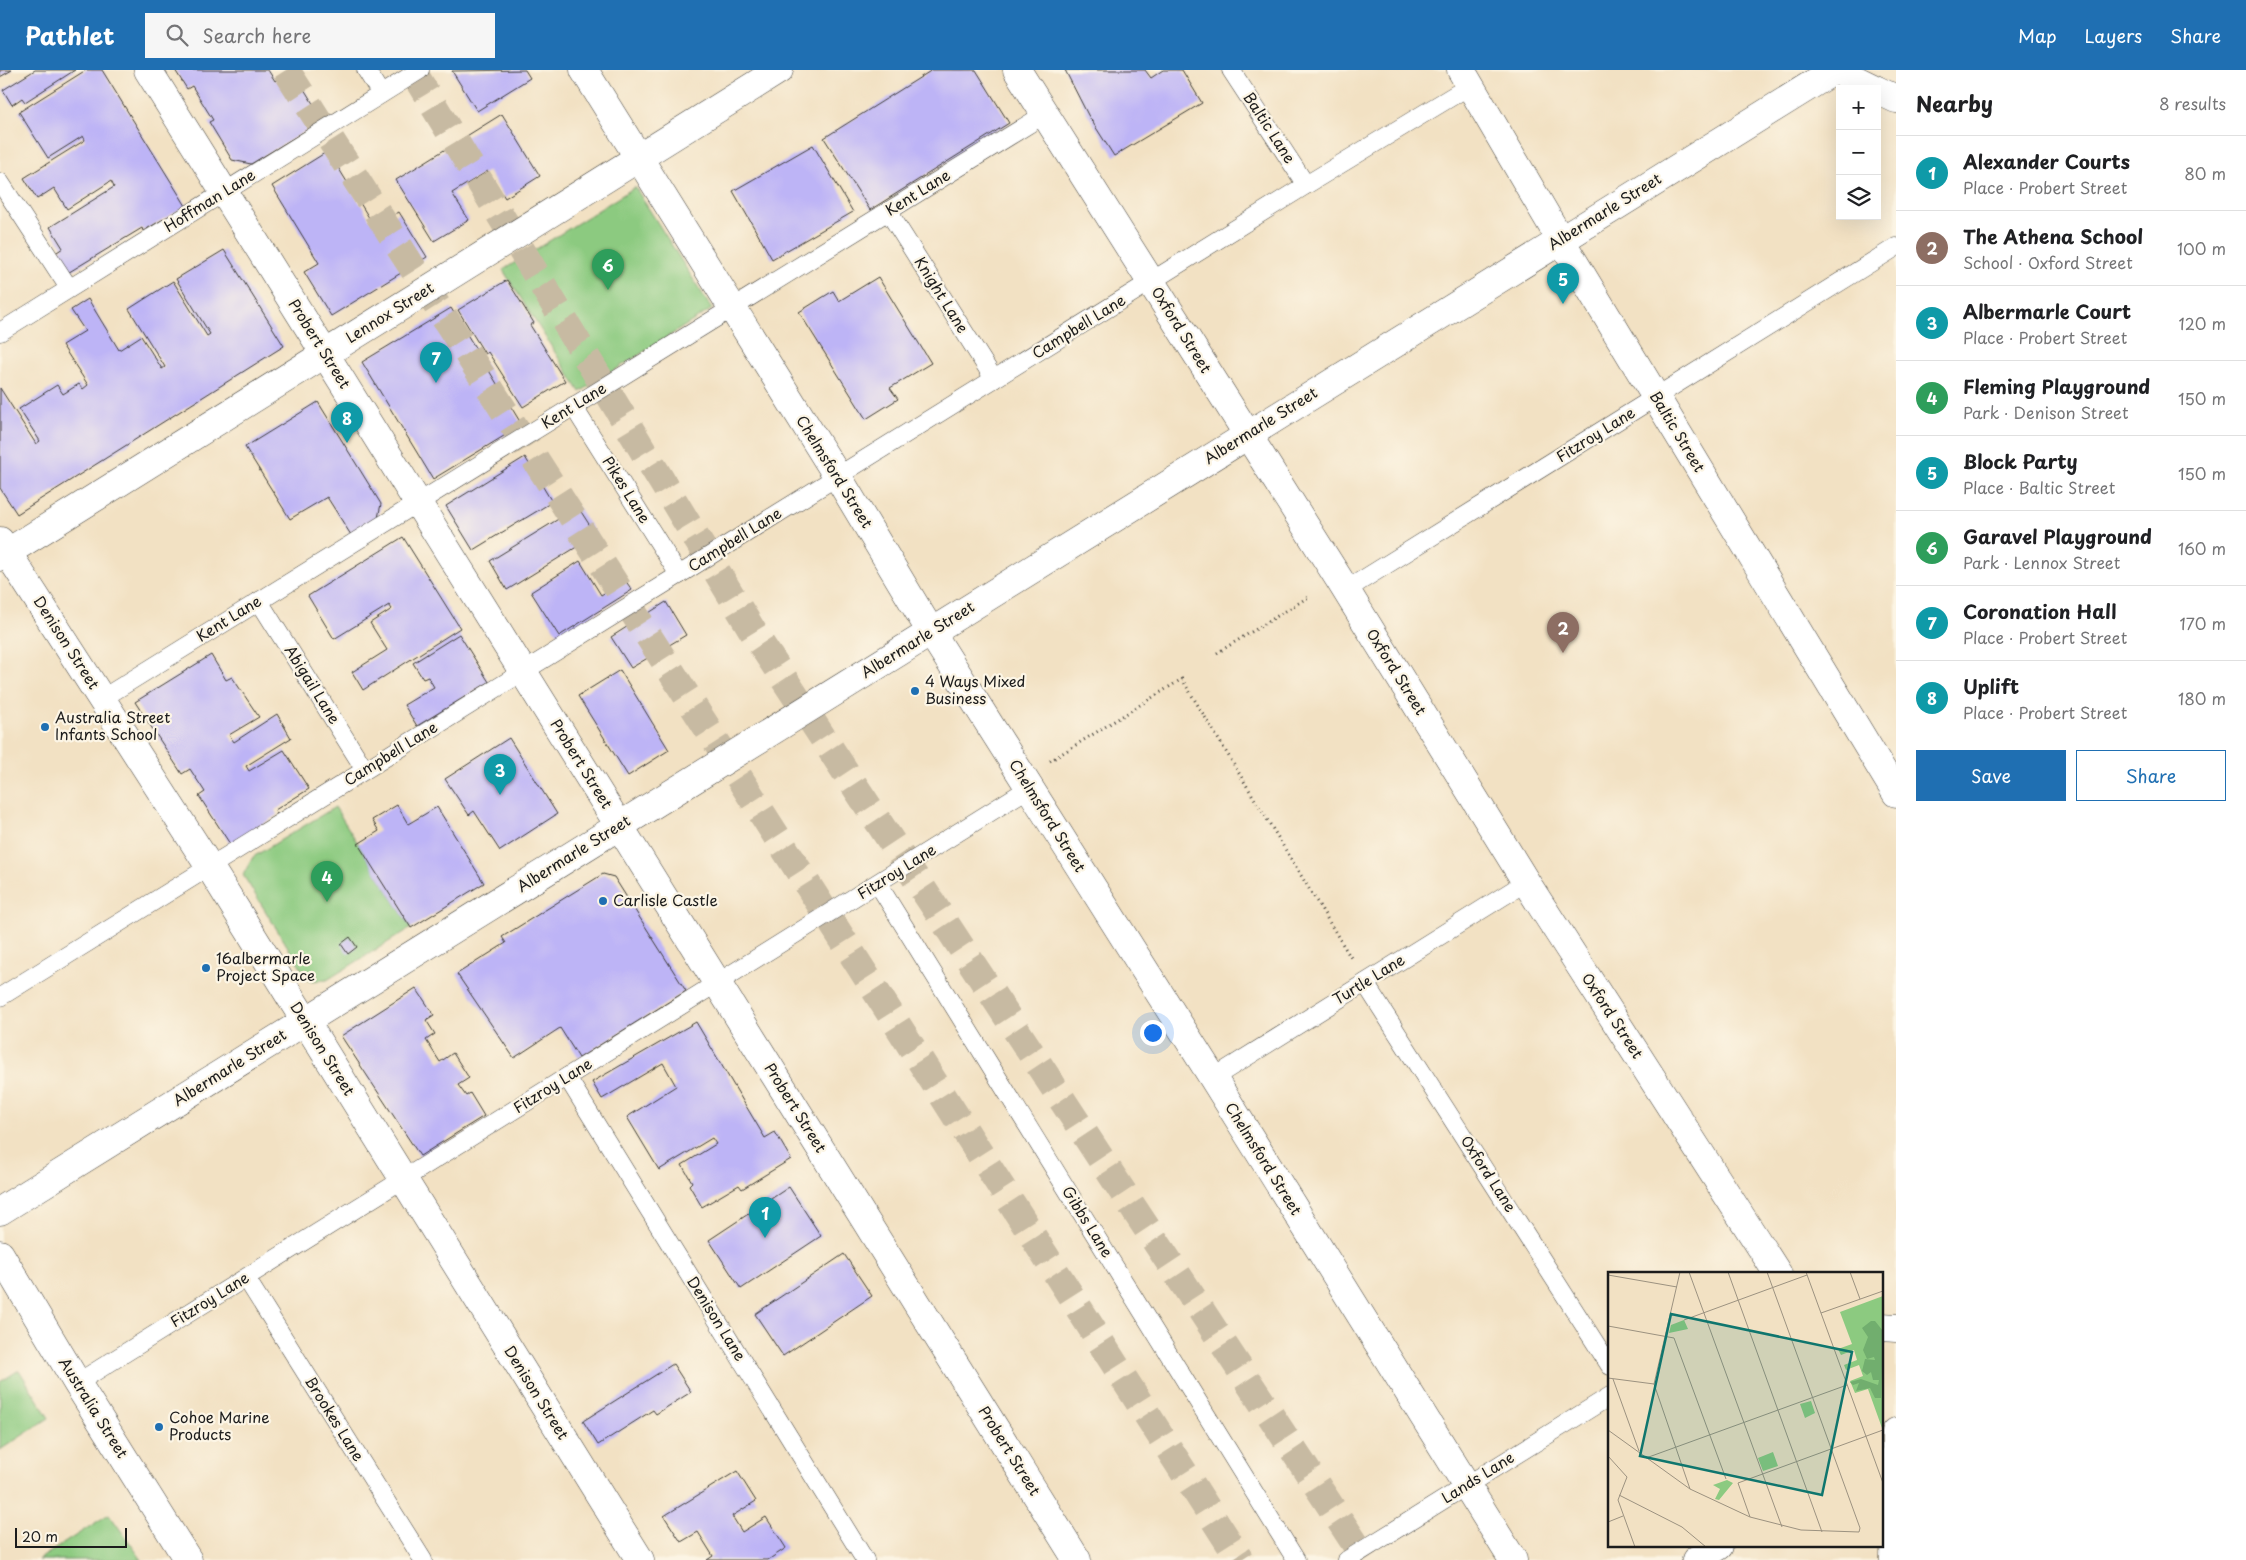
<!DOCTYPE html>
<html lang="en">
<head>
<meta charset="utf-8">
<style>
  body { margin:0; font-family:"Playpen Sans",sans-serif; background:#f6f6f6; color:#202124 }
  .controls { position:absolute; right:15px; top:15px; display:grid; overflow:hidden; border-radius:0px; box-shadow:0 5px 20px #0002 }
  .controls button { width:45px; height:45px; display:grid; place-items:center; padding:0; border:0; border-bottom:1px solid #e0e0e0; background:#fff; color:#202124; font:25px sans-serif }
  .scale { position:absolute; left:15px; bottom:12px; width:112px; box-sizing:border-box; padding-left:5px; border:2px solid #1c1c1c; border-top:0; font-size:14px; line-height:18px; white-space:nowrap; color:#1c1c1c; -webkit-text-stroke:4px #fcf5e5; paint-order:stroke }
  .you { position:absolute; left:1152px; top:962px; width:18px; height:18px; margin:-12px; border:4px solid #fff; border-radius:50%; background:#1a73e8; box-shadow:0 0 0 8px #1a73e833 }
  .badge { display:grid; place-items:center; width:32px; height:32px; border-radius:50%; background:#1f6fb2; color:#fff; font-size:16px; font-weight:700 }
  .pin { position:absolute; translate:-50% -41px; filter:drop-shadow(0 1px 2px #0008) }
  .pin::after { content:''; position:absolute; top:26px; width:18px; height:15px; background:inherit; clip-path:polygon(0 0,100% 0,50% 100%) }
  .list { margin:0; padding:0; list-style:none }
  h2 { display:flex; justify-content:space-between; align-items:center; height:65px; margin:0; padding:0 20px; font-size:21px }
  h2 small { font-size:16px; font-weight:400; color:#757577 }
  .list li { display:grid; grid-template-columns:32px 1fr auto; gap:15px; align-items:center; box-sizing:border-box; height:75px; padding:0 20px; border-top:1px solid #e0e0e0 }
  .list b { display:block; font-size:19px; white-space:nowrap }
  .list p { margin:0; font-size:16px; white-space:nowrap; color:#757577 }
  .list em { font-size:16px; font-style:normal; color:#757577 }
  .actions { display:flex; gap:10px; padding:15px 20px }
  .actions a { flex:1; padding:11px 0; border:1px solid #1f6fb2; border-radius:0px; text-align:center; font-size:18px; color:#1f6fb2 }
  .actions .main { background:#1f6fb2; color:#fff }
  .icon { flex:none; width:28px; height:28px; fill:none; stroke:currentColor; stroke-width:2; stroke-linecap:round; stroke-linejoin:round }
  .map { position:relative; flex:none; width:1896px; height:1490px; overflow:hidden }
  header { display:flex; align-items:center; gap:30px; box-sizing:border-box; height:70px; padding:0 25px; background:#1f6fb2; color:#fff }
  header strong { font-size:24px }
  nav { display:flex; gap:28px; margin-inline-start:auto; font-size:18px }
  .search { width:350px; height:45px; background:#f6f6f6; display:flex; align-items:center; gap:12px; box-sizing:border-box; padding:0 18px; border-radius:0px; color:#757577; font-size:19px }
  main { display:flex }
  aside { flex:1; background:#fff }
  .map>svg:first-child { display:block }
  .green { fill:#8cca80; stroke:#54734e }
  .building { fill:#bdb4f6 }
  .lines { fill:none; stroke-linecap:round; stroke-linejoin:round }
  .highway-tunnel { stroke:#c7baa2; stroke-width:28; stroke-dasharray:28 14; stroke-linecap:butt }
  .lane-casing { stroke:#3c3a35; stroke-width:19 }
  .street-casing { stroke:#3c3a35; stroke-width:29 }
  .path { stroke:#3c3a35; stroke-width:3; stroke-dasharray:1 4; stroke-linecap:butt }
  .lane { stroke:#fff; stroke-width:18 }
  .street { stroke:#fff; stroke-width:28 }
  .poi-dot { fill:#1f6fb2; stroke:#fcf5e5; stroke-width:2 }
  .labels { text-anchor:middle; stroke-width:4.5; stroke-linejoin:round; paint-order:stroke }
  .street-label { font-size:15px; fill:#1c1c1c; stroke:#fcf5e5 }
  .poi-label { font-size:15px; fill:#1c1c1c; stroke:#fcf5e5; text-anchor:start }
  .inset-road { fill:none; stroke:#9c9280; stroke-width:1 }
  .view { fill:#0f766e; fill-opacity:0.15; stroke:#0f766e; stroke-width:2.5 }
  .inset-edge { fill:none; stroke:#1c1c1c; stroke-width:2.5 }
</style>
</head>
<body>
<header>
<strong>Pathlet</strong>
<div class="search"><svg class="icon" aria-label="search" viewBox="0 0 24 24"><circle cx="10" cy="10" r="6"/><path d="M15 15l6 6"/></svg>Search here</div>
<nav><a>Map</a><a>Layers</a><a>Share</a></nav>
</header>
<main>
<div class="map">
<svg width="1896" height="1490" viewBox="0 0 1896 1490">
  <rect width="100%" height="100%" fill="#fcf5e5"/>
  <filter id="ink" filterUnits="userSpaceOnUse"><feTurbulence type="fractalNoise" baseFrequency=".02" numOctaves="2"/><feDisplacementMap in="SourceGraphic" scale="10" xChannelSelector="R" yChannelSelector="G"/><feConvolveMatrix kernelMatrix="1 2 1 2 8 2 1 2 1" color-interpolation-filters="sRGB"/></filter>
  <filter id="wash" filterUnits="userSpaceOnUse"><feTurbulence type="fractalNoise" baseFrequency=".0096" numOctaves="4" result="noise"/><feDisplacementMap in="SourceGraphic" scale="20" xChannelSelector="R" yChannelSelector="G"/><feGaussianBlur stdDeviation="1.12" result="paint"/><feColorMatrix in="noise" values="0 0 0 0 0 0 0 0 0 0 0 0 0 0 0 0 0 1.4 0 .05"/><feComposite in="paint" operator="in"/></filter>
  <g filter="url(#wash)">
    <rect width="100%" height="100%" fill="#f2e1c3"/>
    <!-- green -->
    <g class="green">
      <polygon points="635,117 712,239 580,322 503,200"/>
      <polygon points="335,737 411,858 327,910 309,911 243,805 253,787"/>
      <polygon points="19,1300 49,1348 0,1380 0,1312"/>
      <polygon points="109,1444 142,1490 38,1490"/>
    </g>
    <g id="blocks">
      <!-- building -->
      <g class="building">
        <polygon points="0,0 12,0 0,7"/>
        <polygon points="35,0 75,0 25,32 22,28 12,35 3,20"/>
        <polygon points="86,0 102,0 186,136 143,161 142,158 66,204 54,184 63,178 50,157 114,117 111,111 67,139 54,118 37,129 24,108 85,70 83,66 48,88 19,42"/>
        <polygon points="175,0 268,0 275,11 293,1 323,50 251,94 232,90 209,52 213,50 192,16 187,19"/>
        <polygon points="525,0 530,8 477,41 452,1"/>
        <polygon points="932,0 976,0 1009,53 870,140 824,68"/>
        <polygon points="1065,0 1145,0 1151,8 1163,0 1182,0 1202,33 1114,86 1088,45"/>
        <polygon points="502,44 540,106 505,128 488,101 452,123 469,150 434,171 396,110"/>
        <polygon points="813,75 853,142 772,189 733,121"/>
        <polygon points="328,81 371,151 381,145 384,151 399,142 427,187 331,246 304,202 319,193 272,116"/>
        <polygon points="224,180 284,276 17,444 0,418 0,318 36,374 40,371 19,339 57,315 63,324 79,314 83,319 88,315 62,275 85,261 71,240 88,229 119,280 141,266 162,299 165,297 129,239 173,211 207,266 210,264 176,209"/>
        <polygon points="878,207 931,293 890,318 898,329 866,349 799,242 833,221 839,231"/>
        <polygon points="507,210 534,253 530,255 565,311 523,337 488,282 485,284 458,240"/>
        <polygon points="451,238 522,355 433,409 362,292"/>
        <polygon points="318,332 381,434 378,448 351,465 327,427 290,449 245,377"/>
        <polygon points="525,387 552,432 473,480 446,436"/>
        <polygon points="578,437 596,465 507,520 490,491"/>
        <polygon points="403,467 460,558 363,620 352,602 387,580 370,553 392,539 389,535 334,569 308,526"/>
        <polygon points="580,491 601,525 625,510 632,520 559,566 531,522"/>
        <polygon points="666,532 686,565 631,598 611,567"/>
        <polygon points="459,564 489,612 417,656 404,635 434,617 428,607 423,609 413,593"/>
        <polygon points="211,585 226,610 232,607 259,647 229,665 234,672 277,644 291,668 246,696 249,701 284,680 309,719 275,740 277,745 230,774 199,726 205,722 190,699 182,704 135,632"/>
        <polygon points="620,600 669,680 628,706 578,626"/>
        <polygon points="509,668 557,744 500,781 474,741 469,745 445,709"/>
        <polygon points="397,735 408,754 437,737 484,813 411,858 358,774 379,761 372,750"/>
        <polygon points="603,804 614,807 686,921 579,988 560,958 514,988 457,904 506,873 502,867"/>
        <polygon points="350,867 357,877 348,884 341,874"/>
        <polygon points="416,918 434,945 426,950 435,964 426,970 440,992 453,983 469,1008 458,1015 466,1026 470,1023 484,1046 420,1086 341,966"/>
        <polygon points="696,952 765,1068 775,1062 791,1089 742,1119 739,1115 702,1137 689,1115 692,1112 682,1095 716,1074 712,1068 659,1100 627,1047 676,1016 663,993 602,1029 592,1012"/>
        <polygon points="789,1117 821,1166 741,1219 709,1170"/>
        <polygon points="844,1184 872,1226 783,1286 755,1244"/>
        <polygon points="673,1294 691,1322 656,1344 653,1340 598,1375 583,1351"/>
        <polygon points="737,1401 756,1431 732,1446 742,1462 766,1447 786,1478 768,1490 707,1490 713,1486 698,1462 681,1472 664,1446"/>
      </g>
    </g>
  </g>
  <g filter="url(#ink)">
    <use href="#blocks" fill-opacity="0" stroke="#3c3a35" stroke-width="1"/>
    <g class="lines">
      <!-- highway-tunnel -->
      <g class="highway-tunnel">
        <polyline points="286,0 1240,1490"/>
        <polyline points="412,0 757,568 1366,1490"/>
      </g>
      <!-- lane casing -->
      <g class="lane-casing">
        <g id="lane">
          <polyline points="366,0 381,24"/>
          <polyline points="1231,0 1306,115"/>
          <polyline points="0,112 69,218"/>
          <polyline points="888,141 994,309"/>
          <polyline points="0,262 420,0"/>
          <polyline points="573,336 679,505"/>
          <polyline points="1346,520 1896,177"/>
          <polyline points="259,531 365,700"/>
          <polyline points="103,628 1045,44"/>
          <polyline points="878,814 1296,1490"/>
          <polyline points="1365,913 1610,1296"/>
          <polyline points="0,927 1306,115 1471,15"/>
          <polyline points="567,1007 865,1490"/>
          <polyline points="1213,1008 1526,812"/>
          <polyline points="246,1208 423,1490"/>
          <polyline points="77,1313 1029,718"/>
          <polyline points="1347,1490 1610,1326"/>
        </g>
      </g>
      <!-- street casing -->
      <g class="street-casing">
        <g id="street">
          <polyline points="148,0 1077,1490"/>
          <polyline points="584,0 838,407 931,562 1213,1008 1513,1490"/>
          <polyline points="1017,0 1339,509 1526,812 1778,1204"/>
          <polyline points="1461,0 1560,169 1896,723"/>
          <polyline points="1836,0 1875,19"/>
          <polyline points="1877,20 1896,29"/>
          <polyline points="0,471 209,796 640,1490"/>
          <polyline points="0,487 779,0"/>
          <polyline points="0,1141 1835,0"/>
          <polyline points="0,1184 77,1313 188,1490"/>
          <polyline points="1882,1257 1896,1258"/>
          <polyline points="1696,1490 1719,1476"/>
          <polyline points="1894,1490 1896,1362"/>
        </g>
      </g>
      <!-- path -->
      <g class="path">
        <polyline points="1217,583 1310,526"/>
        <polyline points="1050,691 1182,609 1351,888"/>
      </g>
      <!-- lane -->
      <use href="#lane" class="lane"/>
      <!-- street -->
      <use href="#street" class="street"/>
    </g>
  </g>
  <!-- markers -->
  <g class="poi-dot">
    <circle cx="915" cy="621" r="5"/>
    <circle cx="45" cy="657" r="5"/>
    <circle cx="603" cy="831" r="5"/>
    <circle cx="206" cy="898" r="5"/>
    <circle cx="159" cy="1357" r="5"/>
  </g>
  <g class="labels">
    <!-- street labels -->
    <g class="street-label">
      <text transform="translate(1269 58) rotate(57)" y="5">Baltic Lane</text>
      <text transform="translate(918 123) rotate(-32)" y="5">Kent Lane</text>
      <text transform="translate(210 131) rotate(-32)" y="5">Hoffman Lane</text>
      <text transform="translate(1605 142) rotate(-32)" y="5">Albermarle Street</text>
      <text transform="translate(941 225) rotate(58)" y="5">Knight Lane</text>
      <text transform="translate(390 243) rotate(-32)" y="5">Lennox Street</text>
      <text transform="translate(1079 257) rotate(-32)" y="5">Campbell Lane</text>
      <text transform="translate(1181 260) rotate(58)" y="5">Oxford Street</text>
      <text transform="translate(319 274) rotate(58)" y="5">Probert Street</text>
      <text transform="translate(574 336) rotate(-32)" y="5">Kent Lane</text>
      <text transform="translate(1261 356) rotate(-32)" y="5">Albermarle Street</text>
      <text transform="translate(1677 362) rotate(59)" y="5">Baltic Street</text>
      <text transform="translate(1596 365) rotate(-32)" y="5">Fitzroy Lane</text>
      <text transform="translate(834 402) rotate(58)" y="5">Chelmsford Street</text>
      <text transform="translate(626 420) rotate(58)" y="5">Pikes Lane</text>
      <text transform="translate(735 470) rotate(-32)" y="5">Campbell Lane</text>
      <text transform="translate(229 549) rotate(-32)" y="5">Kent Lane</text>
      <text transform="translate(918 570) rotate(-32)" y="5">Albermarle Street</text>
      <text transform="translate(66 573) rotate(57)" y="5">Denison Street</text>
      <text transform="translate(1396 602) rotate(58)" y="5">Oxford Street</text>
      <text transform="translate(312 615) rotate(58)" y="5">Abigail Lane</text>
      <text transform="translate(391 684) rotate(-32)" y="5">Campbell Lane</text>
      <text transform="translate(581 694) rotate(58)" y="5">Probert Street</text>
      <text transform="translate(1047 746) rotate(58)" y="5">Chelmsford Street</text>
      <text transform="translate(574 784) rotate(-32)" y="5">Albermarle Street</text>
      <text transform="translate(897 802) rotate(-32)" y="5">Fitzroy Lane</text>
      <text transform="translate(1369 910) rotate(-32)" y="5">Turtle Lane</text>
      <text transform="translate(1612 946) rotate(57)" y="5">Oxford Street</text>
      <text transform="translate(322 979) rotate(58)" y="5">Denison Street</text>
      <text transform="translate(230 998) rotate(-32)" y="5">Albermarle Street</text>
      <text transform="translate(553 1016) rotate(-32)" y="5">Fitzroy Lane</text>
      <text transform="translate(795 1038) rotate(58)" y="5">Probert Street</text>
      <text transform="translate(1263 1089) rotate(58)" y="5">Chelmsford Street</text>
      <text transform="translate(1488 1104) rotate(57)" y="5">Oxford Lane</text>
      <text transform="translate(1087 1152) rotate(58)" y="5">Gibbs Lane</text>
      <text transform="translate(210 1230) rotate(-32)" y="5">Fitzroy Lane</text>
      <text transform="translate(716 1249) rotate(58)" y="5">Denison Lane</text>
      <text transform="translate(536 1323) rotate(58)" y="5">Denison Street</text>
      <text transform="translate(93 1338) rotate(58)" y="5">Australia Street</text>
      <text transform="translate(334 1349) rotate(58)" y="5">Brookes Lane</text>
      <text transform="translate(1009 1381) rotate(58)" y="5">Probert Street</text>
      <text transform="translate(1478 1408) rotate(-32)" y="5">Lands Lane</text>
    </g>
    <!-- poi labels -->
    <g class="poi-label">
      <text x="925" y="617">4 Ways Mixed<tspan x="925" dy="17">Business</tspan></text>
      <text x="55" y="653">Australia Street<tspan x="55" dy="17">Infants School</tspan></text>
      <text x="613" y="836">Carlisle Castle</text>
      <text x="216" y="894">16albermarle<tspan x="216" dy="17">Project Space</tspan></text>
      <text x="169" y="1353">Cohoe Marine<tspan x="169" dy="17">Products</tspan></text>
    </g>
  </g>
  <!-- overview -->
  <g transform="translate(1608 1202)">
    <rect width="275" height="275" fill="#f2e1c3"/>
    <path d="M275 24V156H274L260 117 247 121 242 109 255 104 251 93 238 98 236 93 249 88 246 78 233 83 230 77 244 72 232 40ZM76 48 80 57 61 61 63 53ZM203 129 207 141 197 146 192 132ZM165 180 170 194 155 199 150 186ZM119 208 125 211 111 228 107 227 112 217 105 213Z" fill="#8cca80"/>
    <path d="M263 49H267L275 59 273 126H267L262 116 248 119 251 111 245 113 242 110 253 107 270 113 271 108H265L263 100 259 103 254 99 257 87 267 88 266 85 259 87 255 78 260 65 254 56Z" fill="#71ae6e"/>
    <path class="inset-road" d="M81 0 174 255M120 0 214 260M198 0 275 211M242 0 252 27M0 3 69 15M213 41 275 19M76 48 199 3M0 54 66 66 118 207M0 106 46 112M5 107 31 179M46 112 72 0M46 112 82 217M0 158 82 217 142 245 193 258 251 260 252 256 159 0M0 184 19 205 10 228 27 275M38 186 239 113M11 223 74 255 98 275M142 245 130 211 275 158M0 250 15 244"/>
    <path class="view" d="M63 42 244 80 214 223 32 184Z"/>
    <rect width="275" height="275" class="inset-edge"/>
  </g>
</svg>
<div class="controls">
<button>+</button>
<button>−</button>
<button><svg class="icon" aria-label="layers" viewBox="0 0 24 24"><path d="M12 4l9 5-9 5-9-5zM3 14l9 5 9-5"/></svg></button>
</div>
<div class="scale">20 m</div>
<div class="you"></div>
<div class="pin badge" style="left:765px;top:1168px;background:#0f9aa8">1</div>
<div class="pin badge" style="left:1563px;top:583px;background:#8d6e63">2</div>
<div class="pin badge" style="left:500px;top:725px;background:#0f9aa8">3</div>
<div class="pin badge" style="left:327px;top:832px;background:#2e9e5b">4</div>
<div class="pin badge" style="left:1563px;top:234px;background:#0f9aa8">5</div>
<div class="pin badge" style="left:608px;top:220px;background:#2e9e5b">6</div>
<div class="pin badge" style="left:436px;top:313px;background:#0f9aa8">7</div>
<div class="pin badge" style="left:347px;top:373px;background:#0f9aa8">8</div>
</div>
<aside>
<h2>Nearby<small>8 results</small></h2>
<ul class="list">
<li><span class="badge" style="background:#0f9aa8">1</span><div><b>Alexander Courts</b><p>Place · Probert Street</p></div><em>80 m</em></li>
<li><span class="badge" style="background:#8d6e63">2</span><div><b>The Athena School</b><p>School · Oxford Street</p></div><em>100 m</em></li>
<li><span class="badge" style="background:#0f9aa8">3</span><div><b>Albermarle Court</b><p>Place · Probert Street</p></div><em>120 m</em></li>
<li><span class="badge" style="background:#2e9e5b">4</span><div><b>Fleming Playground</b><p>Park · Denison Street</p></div><em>150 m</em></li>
<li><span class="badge" style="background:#0f9aa8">5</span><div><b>Block Party</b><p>Place · Baltic Street</p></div><em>150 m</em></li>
<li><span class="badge" style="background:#2e9e5b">6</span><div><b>Garavel Playground</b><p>Park · Lennox Street</p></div><em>160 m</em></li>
<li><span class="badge" style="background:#0f9aa8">7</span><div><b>Coronation Hall</b><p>Place · Probert Street</p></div><em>170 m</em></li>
<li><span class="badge" style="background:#0f9aa8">8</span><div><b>Uplift</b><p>Place · Probert Street</p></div><em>180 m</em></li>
</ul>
<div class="actions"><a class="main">Save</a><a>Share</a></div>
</aside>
</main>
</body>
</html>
